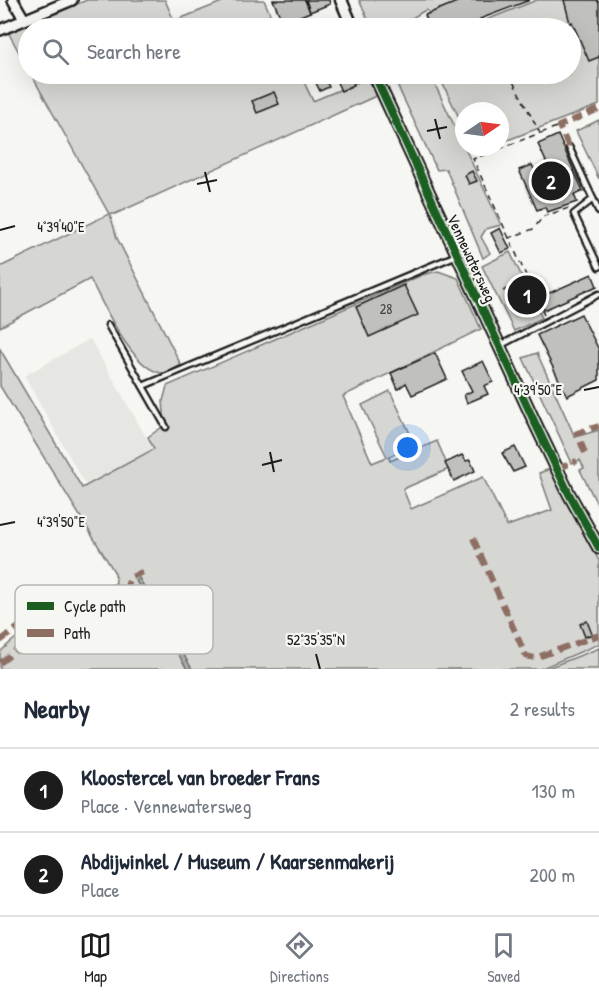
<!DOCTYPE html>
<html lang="en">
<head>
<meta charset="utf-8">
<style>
  body { margin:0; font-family:"Patrick Hand",sans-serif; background:#f6f6f7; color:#1f2937 }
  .compass { position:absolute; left:455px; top:102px; width:54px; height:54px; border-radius:50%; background:#fff; box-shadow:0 6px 24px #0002; rotate:77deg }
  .you { position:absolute; left:408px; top:448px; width:21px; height:21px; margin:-15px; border:4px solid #fff; border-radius:50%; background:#1a73e8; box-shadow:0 0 0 9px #1a73e833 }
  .badge { display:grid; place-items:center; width:39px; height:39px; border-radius:50%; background:#1c1c1c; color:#fff; font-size:20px; font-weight:700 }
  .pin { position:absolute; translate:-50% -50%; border:3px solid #fff; box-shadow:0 2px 6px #0006 }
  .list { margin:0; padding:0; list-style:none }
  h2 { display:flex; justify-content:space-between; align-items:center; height:78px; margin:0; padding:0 24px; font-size:26px }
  h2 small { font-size:20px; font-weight:400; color:#747a83 }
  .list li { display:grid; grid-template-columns:39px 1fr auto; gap:18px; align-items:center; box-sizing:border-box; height:84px; padding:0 24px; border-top:2px solid #e0e1e3 }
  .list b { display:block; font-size:22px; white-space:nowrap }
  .list p { margin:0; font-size:20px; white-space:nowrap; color:#747a83 }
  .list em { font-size:20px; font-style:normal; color:#747a83 }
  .icon { flex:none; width:33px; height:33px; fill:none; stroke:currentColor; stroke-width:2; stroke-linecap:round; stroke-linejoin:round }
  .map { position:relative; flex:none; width:599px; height:669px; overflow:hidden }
  .search { position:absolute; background:#fff; box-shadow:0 6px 24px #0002; left:18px; right:18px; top:18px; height:66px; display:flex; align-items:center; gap:15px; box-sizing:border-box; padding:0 21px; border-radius:33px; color:#747a83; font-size:22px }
  .sheet { height:246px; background:#fff }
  nav { display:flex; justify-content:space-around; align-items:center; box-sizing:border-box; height:84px; border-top:2px solid #e0e1e3; background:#fff; font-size:16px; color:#747a83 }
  nav a { display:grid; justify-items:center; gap:3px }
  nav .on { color:#1c1c1c }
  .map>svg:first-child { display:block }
  .built { fill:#e6e6e2 }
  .green { fill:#d6d6d2; stroke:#797977; stroke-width:1.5 }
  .water { fill:#acaca9; stroke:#727271; stroke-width:1.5 }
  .building { fill:#c0c0bd; stroke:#1c1c1c; stroke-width:1.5 }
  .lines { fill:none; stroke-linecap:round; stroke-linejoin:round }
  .service-casing { stroke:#1c1c1c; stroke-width:9 }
  .minor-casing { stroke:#1c1c1c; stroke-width:14 }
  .tertiary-casing { stroke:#1c1c1c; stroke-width:15 }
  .path { stroke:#1c1c1c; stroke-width:1.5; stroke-dasharray:6 4.5; stroke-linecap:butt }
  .service { stroke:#f6f6f2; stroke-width:4.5 }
  .minor { stroke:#f6f6f2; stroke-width:9 }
  .tertiary { stroke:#f6f6f2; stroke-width:10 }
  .quiet { stroke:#8d6e63; stroke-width:6; stroke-dasharray:12 6; stroke-linecap:butt }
  .cycleway-casing { stroke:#f6f6f2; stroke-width:11 }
  .cycleway { stroke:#1b5e20; stroke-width:8 }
  .ticks { fill:none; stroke:#1c1c1c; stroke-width:2 }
  .labels { text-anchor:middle; stroke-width:4.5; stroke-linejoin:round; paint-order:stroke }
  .number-label { font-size:14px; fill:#454544 }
  .street-label { font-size:16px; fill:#1c1c1c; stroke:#f6f6f2 }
  .key { fill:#f6f6f2; stroke:#b5b5b2; stroke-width:1.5 }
  .key-label { font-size:16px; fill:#1c1c1c }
  .ticks-label { font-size:15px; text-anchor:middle; fill:#1c1c1c; stroke:#f6f6f2; stroke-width:4.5; stroke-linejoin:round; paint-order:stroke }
</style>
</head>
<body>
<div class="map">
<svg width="599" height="669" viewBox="0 0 599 669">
  <rect width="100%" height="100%" fill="#f6f6f2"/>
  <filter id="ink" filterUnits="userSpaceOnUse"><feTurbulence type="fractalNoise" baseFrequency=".0167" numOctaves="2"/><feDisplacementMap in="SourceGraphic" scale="12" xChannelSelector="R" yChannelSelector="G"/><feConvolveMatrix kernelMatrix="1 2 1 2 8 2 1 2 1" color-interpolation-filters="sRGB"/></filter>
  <g filter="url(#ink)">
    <!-- built -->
    <polygon class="built" points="90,339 154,451 88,489 24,376"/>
    <!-- green -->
    <g class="green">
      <polygon points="87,0 165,0 174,21 227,0 264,0 276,28 28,28 28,69 8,32"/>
      <polygon points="359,0 466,0 431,14 426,10 422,12 396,28 388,28 378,23 371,26"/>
      <polygon points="537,0 568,0 599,57 599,105 500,143 500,111 464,111 464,128 438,74 570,74 570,28 478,28 488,25 486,20"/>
      <path d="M31 74H296L299 81 303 80 313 101 370 77 378 95 115 214H110L117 238 181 365C175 368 169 373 163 373 133 372 103 303 90 279L0 327V267L109 214Z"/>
      <polygon points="392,74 430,74 501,225 486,229 481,237 490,253 483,258 446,169 437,170"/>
      <polygon points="599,120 599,179 576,131"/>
      <polygon points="510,252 542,318 514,331 482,266"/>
      <path d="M438 271 458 278 481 329 343 396 372 463 387 457 362 405 390 391 415 444 389 457 390 461 437 441 449 469 403 489 411 509 483 477 507 526 552 510 539 473 550 469 599 561V644L540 669H0V652C32 620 76 602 116 583L115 573 0 386V349L82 488 154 449 148 437 165 425 163 401 167 386 422 275Z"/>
      <polygon points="537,353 575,437 599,430 599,508 580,470 584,468 580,460 572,463 523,358"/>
      <polygon points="599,648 599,669 545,669 597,649"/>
    </g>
    <!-- water -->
    <polygon class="water" points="139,578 192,669 187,669 136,581"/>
    <!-- building -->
    <g class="building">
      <polygon points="273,0 305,0 310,12 283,23"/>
      <polygon points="306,0 329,0 330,4 310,12"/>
      <polygon points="462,0 530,0 480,19 484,28 471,28 469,23 456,28 430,28 425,15"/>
      <polygon points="564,0 597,0 599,3 599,57 589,61 572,22 570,23"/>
      <polygon points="329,18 333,28 317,28 315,24"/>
      <polygon points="325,74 351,74 349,74 354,85 341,91 334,76 326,79 323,75"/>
      <polygon points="323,75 329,87 320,91 314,79"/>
      <polygon points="274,92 279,104 257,113 252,101"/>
      <polygon points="558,135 583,191 574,195 577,202 547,212 545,207 537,210 519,170 532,165 535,171 548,166 538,144"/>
      <polygon points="472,171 477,181 469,184 465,175"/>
      <polygon points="500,228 510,249 501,253 491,233"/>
      <polygon points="592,274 597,286 544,310 538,298"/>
      <polygon points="404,285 418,315 369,337 356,307"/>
      <polygon points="581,314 599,350 599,380 567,396 537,335"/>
      <polygon points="435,353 447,379 412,395 406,383 398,389 391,373"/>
      <polygon points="483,361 493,382 484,386 488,394 467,403 464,395 472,391 462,371"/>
      <polygon points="515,447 525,467 513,472 502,453"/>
      <polygon points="462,455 466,461 470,460 475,471 454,481 445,463"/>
      <polygon points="587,621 592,634 585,637 580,624"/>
    </g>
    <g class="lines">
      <!-- service casing -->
      <g class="service-casing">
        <g id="service">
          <polyline points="412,28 419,26"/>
          <polyline points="569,147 593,199"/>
          <polyline points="599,212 593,199 574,214 599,267"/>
          <polyline points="108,325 166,427"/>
          <polyline points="501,345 599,294"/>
          <polyline points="143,386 457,255"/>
        </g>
      </g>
      <!-- minor casing -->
      <g class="minor-casing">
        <g id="minor">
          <polyline points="13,0 24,19"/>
          <polyline points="0,30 72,0"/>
        </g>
      </g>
      <!-- tertiary casing -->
      <g class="tertiary-casing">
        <g id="tertiary">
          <polyline points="341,0 353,28"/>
          <polyline points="374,74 535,423 569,494 599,548"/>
        </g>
      </g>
      <!-- path -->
      <g class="path">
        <polyline points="541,133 559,126"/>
        <polyline points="509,238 473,159 540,133 509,74"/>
        <polyline points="503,291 518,283 528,280"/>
        <polyline points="544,315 509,238 533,229 544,216 569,208"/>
      </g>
      <!-- service -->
      <use href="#service" class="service"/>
      <!-- minor -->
      <use href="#minor" class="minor"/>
      <!-- tertiary -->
      <use href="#tertiary" class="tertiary"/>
      <!-- quiet -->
      <g class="quiet">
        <polyline points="569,147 559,126 599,109"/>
        <polyline points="585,453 577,433 599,426"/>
        <polyline points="557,469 577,461"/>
        <polyline points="473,538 526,656 535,658 599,635"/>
        <polyline points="0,641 24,623"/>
        <polyline points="0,663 61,615 126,589 130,578 142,572"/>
      </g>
      <!-- cycleway casing -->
      <g class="cycleway-casing">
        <polyline id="cycleway" points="374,74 535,423 569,494 599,548"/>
      </g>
      <!-- cycleway -->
      <use href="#cycleway" class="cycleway"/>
    </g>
  </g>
  <!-- ticks -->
  <path class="ticks" d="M435 119 440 139M427 131 447 127M205 172 210 192M197 184 217 180M0 230 15 226M584 390 599 387M270 452 274 472M262 465 282 460M0 525 15 522M316 654 320 669"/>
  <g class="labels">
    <!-- number labels -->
    <g class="number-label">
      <text x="386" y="314">28</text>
    </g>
    <!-- street labels -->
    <g class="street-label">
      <text transform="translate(472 258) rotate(65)" y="6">Vennewatersweg</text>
    </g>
  </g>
  <!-- legend -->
  <rect x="15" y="585" width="198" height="69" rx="9" class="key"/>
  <rect x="27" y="602" width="27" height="8" fill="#1b5e20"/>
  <rect x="27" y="629" width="27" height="8" fill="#8d6e63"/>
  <g class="key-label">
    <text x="64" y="612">Cycle path</text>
    <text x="64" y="639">Path</text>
  </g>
  <g class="ticks-label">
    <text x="61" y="232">4°39'40"E</text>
    <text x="538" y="395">4°39'50"E</text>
    <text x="61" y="527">4°39'50"E</text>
    <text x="316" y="645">52°35'35"N</text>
  </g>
</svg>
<svg class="compass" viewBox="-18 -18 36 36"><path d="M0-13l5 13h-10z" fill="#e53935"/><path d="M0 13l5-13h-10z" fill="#747a83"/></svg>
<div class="you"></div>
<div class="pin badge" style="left:527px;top:295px">1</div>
<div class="pin badge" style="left:551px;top:181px">2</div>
<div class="search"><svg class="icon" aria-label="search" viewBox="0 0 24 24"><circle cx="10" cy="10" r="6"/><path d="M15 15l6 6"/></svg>Search here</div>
</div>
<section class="sheet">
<h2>Nearby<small>2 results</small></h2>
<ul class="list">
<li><span class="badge">1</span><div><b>Kloostercel van broeder Frans</b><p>Place · Vennewatersweg</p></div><em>130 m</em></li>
<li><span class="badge">2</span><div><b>Abdijwinkel / Museum / Kaarsenmakerij</b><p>Place</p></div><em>200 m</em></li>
</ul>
</section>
<nav>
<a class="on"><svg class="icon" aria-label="map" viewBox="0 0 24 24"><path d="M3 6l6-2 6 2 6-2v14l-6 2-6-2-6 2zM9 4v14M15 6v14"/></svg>Map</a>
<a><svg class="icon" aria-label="directions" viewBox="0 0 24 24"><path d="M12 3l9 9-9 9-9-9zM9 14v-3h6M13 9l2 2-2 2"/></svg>Directions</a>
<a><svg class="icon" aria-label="saved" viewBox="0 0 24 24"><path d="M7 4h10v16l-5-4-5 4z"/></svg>Saved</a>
</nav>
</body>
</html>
